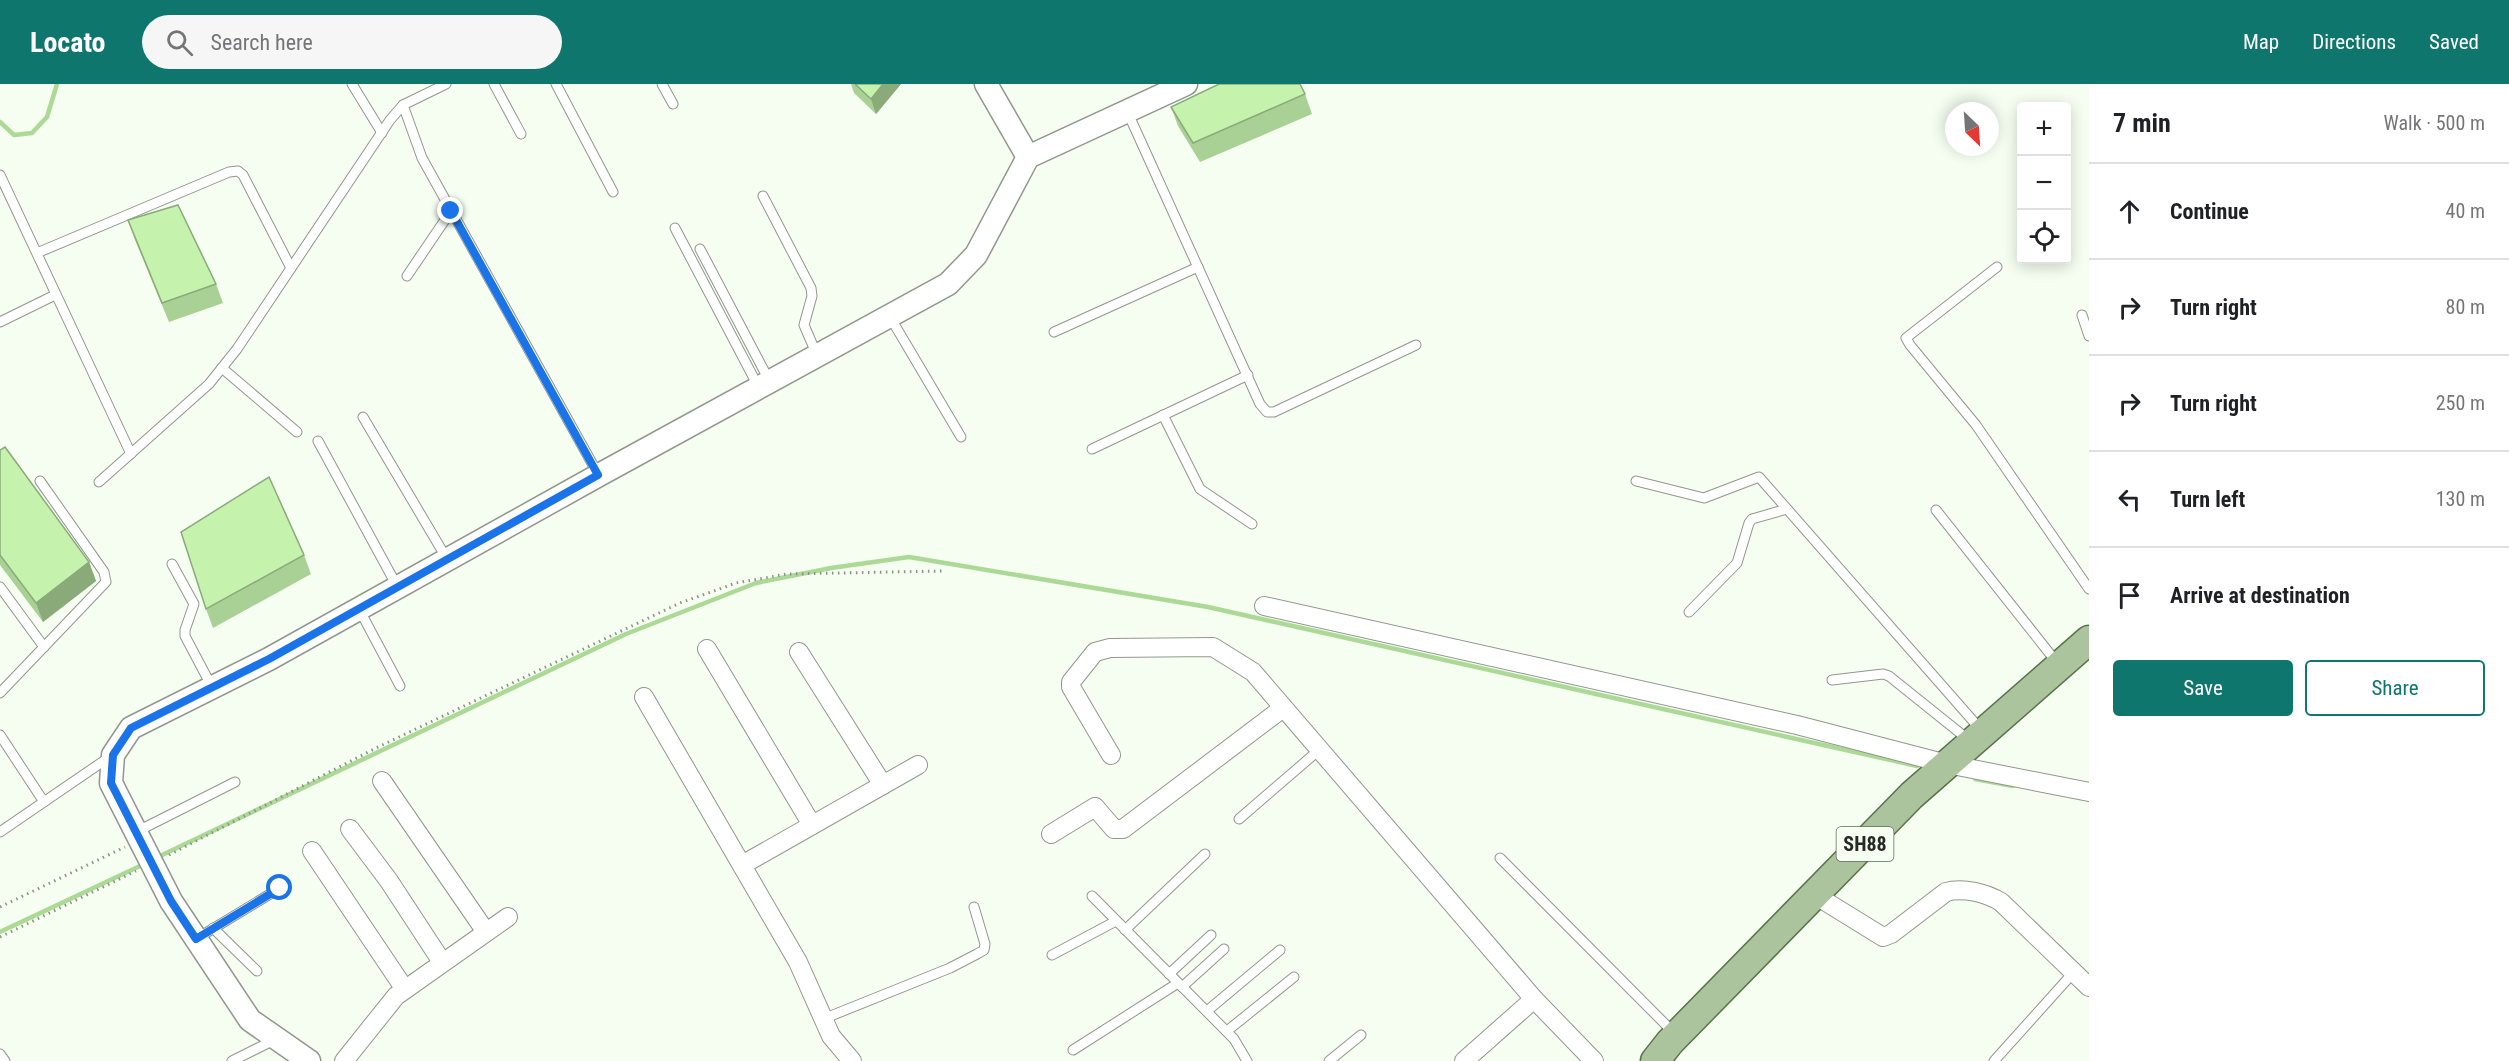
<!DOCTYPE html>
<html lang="en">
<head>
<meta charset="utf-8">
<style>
  body { margin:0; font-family:"Roboto Condensed",sans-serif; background:#f6f6f6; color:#202124 }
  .controls { position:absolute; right:18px; top:18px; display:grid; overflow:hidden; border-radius:6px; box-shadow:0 3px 15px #0003 }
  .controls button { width:54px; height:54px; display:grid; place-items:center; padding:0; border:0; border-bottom:2px solid #e0e0e0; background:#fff; color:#202124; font:30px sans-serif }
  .compass { position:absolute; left:1945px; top:18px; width:54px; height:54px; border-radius:50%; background:#fff; box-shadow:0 3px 15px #0003; rotate:155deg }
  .stop { position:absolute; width:18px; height:18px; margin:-14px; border:4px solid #1a73e8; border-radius:50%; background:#fff }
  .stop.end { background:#1a73e8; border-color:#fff; box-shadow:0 2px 6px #0008 }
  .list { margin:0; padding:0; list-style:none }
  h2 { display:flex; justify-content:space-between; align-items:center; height:78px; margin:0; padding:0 24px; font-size:26px }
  h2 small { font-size:20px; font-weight:400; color:#757577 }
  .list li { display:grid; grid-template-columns:39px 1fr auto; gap:18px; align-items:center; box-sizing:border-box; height:96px; padding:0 24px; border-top:2px solid #e0e0e0 }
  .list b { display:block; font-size:22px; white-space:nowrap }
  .list em { font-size:20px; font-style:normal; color:#757577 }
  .actions { display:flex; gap:12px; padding:18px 24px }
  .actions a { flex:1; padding:14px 0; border:2px solid #0f766e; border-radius:6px; text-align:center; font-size:21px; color:#0f766e }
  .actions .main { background:#0f766e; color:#fff }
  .icon { flex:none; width:33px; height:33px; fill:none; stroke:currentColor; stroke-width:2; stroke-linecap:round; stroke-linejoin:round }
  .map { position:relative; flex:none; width:2089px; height:977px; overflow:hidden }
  header { display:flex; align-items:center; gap:36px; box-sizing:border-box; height:84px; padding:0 30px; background:#0f766e; color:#fff }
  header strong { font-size:28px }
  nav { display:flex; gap:33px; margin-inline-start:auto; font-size:21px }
  .search { width:420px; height:54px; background:#f6f6f6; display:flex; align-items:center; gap:15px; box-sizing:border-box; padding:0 21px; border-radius:33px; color:#757577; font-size:22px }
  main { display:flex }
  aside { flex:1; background:#fff }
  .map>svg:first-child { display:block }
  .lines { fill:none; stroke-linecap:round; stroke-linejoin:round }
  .stream { stroke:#acd996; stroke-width:4.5 }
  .service-casing { stroke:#90988d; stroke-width:11 }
  .minor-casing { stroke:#90988d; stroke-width:20 }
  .tertiary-casing { stroke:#90988d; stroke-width:25 }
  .primary-casing { stroke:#587449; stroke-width:31 }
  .path { stroke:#8c9189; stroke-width:3; stroke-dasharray:1.5 4.5; stroke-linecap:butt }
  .service { stroke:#fff; stroke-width:9 }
  .minor { stroke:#fff; stroke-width:18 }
  .tertiary { stroke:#fff; stroke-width:22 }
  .primary { stroke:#abc49e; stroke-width:28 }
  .wall { fill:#a9d196 }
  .shaded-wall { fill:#8aaa7a }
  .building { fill:#c5f3ae; stroke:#8aaa7a; stroke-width:1.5 }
  .route { stroke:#1a73e8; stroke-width:8 }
  .labels { text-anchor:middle; stroke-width:4.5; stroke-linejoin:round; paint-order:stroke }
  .shield { fill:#f6fef2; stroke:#646962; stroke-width:1.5 }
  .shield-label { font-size:20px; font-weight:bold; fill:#262925 }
</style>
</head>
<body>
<header>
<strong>Locato</strong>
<div class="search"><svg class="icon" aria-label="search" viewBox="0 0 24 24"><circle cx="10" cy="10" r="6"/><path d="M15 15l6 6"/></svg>Search here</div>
<nav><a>Map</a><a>Directions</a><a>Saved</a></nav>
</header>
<main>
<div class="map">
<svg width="2089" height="977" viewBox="0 0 2089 977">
  <rect width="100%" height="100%" fill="#f6fef2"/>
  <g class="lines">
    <!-- stream -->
    <g class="stream">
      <polyline points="0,38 14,51 32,49 47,33 57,0"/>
      <polyline points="1975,695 2013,702"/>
      <polyline points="160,772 626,550 756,499 831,484 909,473 1208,523 1917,682"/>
      <polyline points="0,848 140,782"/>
    </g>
    <!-- service casing -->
    <g class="service-casing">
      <g id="service">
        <polyline points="352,0 382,49"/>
        <polyline points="494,0 521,50"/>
        <polyline points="556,0 613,108"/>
        <polyline points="662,0 673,20"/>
        <polyline points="403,21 422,74 598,390"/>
        <polyline points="1127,27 1260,320 1267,328 1274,328 1416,261"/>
        <polyline points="0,91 131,370"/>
        <polyline points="763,112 811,204 812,212 804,241 817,271"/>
        <polyline points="675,144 759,304"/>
        <polyline points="700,165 770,298"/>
        <polyline points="37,169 229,88 238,87 243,91 291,184"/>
        <polyline points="1997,183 1906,254 1910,261 1976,341 2089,505"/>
        <polyline points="407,192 451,127"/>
        <polyline points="2082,231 2089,252"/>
        <polyline points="890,233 961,353"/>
        <polyline points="0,238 55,211"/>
        <polyline points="1054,248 1198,183"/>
        <polyline points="222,284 297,348"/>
        <polyline points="1163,331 1200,405 1252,440"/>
        <polyline points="363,333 447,475"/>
        <polyline points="318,357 397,502"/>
        <polyline points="1092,365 1248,291"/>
        <polyline points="1636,397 1704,414 1759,393 1981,646"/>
        <polyline points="99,398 209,300 237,265 390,36 403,21 446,0"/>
        <polyline points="1936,426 2058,580"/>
        <polyline points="172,480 194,520 185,546 185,552 212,603"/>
        <polyline points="0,503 44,563"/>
        <polyline points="359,525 400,602"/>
        <polyline points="1689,528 1737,479 1749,439 1752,435 1787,425"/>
        <polyline points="1832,596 1883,590 1889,592 1970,657"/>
        <polyline points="0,609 106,498 104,488 40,397"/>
        <polyline points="0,651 44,718"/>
        <polyline points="1239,735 1319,666"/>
        <polyline points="0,748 111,672"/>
        <polyline points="136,748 235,698"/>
        <polyline points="1500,774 1675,950"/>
        <polyline points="1092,812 1234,955 1247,977"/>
        <polyline points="213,844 257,887"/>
        <polyline points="1125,846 1205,770"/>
        <polyline points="196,855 280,804"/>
        <polyline points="1052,871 1116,837"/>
        <polyline points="1169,890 1211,851"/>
        <polyline points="1182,903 1224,865"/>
        <polyline points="1207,927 1280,866"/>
        <polyline points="823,935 950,884 977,870 984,866 985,860 974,823"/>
        <polyline points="1227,947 1294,893"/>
        <polyline points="1073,966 1178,899"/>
        <polyline points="0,970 5,977"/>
        <polyline points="232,977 276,955"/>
        <polyline points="1329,977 1361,951"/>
        <polyline points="1994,977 2073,889"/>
      </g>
    </g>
    <!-- minor casing -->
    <g class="minor-casing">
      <g id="minor">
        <polyline points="1264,522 1797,641 1947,680 2089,708"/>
        <polyline points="707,565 812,741"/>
        <polyline points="799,568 883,701"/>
        <polyline points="644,613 798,878 831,952 852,977"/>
        <polyline points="1111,671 1071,603 1071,598 1095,568 1110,564 1213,563 1253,588 1534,915 1594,977"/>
        <polyline points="382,697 486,848"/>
        <polyline points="350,745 389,797 442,878"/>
        <polyline points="1051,750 1095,723 1114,745 1123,745 1283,624"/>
        <polyline points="312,767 404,904"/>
        <polyline points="742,781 918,681"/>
        <path d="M1815 811 1883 853 1891 850 1946 808C1963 803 1986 809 2001 818L2089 903"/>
        <polyline points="344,977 396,912 508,833"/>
        <polyline points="1464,977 1534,915"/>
      </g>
    </g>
    <!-- tertiary casing -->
    <g class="tertiary-casing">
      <g id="tertiary">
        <polyline points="986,0 1028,73"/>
        <polyline points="309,977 250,936 171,817 111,699 113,671 131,644 269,575 599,391 948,200 976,171 1028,73 1186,0"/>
      </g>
    </g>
    <!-- primary casing -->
    <g class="primary-casing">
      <polyline id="primary" points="1655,977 1670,958 1912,711 2089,556"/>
    </g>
    <!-- path -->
    <g class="path">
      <polyline points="169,771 376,664 680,519 736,499 787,490 943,487"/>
      <polyline points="0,823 125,763"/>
      <polyline points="0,853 136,787"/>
    </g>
    <!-- service -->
    <use href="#service" class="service"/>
    <!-- minor -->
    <use href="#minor" class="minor"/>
    <!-- tertiary -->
    <use href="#tertiary" class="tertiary"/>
    <!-- primary -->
    <use href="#primary" class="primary"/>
  </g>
  <!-- wall -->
  <g class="wall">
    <polygon points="851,0 901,0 876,30 854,9"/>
    <polygon points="1305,10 1312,30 1200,78 1178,42 1171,23"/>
    <polygon points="128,136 216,200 223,219 169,238 135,156"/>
    <polygon points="0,366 89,478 96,497 43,538 0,481"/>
    <polygon points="304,471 311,490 213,544 206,525"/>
  </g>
  <!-- shaded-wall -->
  <g class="shaded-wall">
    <polygon points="883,0 901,0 876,30 871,15"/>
    <polygon points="89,478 96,497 43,538 36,519"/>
  </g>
  <!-- building -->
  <g class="building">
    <polygon points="855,0 883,0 871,15"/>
    <polygon points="1219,0 1300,0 1305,10 1193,59 1171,23"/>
    <polygon points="178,121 216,200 162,219 128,136"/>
    <polygon points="5,363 89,478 36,519 0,471 0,366"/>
    <polygon points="269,393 304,471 206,525 181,448"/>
  </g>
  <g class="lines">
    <!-- route -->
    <polyline class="route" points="280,804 196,855 171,817 111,699 113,671 131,644 269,575 598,391 451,127"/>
  </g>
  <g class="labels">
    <!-- shield labels -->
    <rect class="shield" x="1836.5" y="743" width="57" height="34" rx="4.5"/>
    <g class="shield-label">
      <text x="1865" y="767">SH88</text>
    </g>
  </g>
</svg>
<div class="controls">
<button>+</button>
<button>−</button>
<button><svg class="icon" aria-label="locate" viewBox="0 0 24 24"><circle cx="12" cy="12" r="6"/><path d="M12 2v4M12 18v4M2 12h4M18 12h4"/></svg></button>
</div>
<svg class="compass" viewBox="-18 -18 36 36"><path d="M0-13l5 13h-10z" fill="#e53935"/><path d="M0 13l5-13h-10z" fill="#757577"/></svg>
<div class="stop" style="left:280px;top:804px"></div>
<div class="stop end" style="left:451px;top:127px"></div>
</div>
<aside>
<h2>7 min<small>Walk · 500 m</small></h2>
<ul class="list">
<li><svg class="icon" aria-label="ahead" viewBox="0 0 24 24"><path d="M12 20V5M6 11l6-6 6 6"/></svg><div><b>Continue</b></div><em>40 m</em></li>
<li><svg class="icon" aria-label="right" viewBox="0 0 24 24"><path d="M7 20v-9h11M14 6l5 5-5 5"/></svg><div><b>Turn right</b></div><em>80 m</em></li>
<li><svg class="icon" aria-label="right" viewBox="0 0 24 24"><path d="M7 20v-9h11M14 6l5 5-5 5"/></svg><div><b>Turn right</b></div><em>250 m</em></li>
<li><svg class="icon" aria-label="left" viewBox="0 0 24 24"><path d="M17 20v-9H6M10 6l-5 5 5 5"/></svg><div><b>Turn left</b></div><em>130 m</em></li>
<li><svg class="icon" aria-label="arrive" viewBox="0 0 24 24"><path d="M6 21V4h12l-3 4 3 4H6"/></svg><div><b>Arrive at destination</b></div></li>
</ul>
<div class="actions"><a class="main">Save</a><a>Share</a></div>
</aside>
</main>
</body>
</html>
